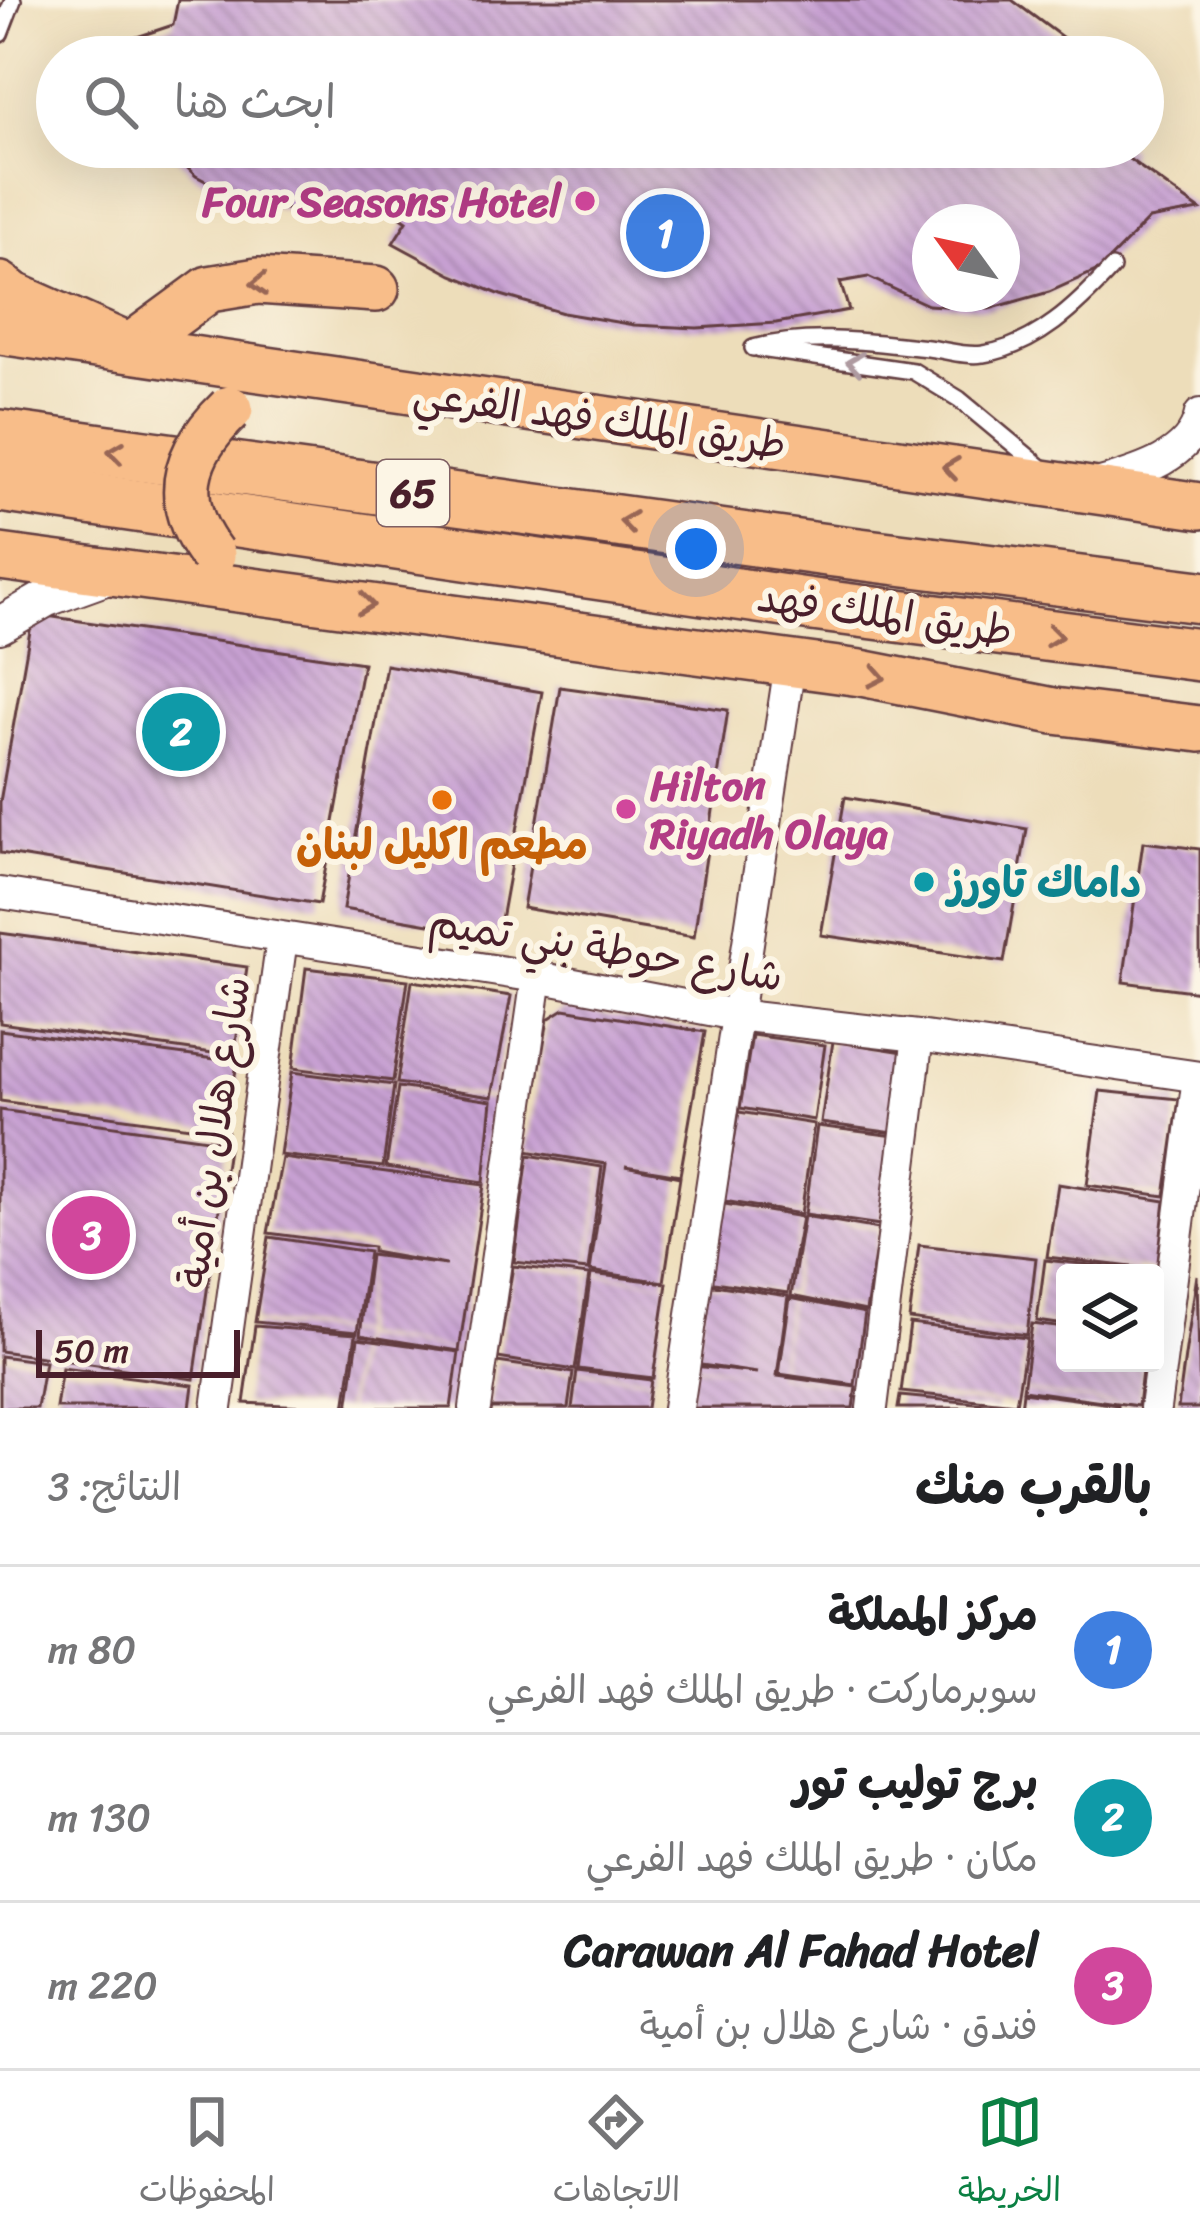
<!DOCTYPE html>
<html lang="ar">
<head>
<meta charset="utf-8">
<style>
  body { margin:0; font-family:Sriracha,"Playpen Sans Arabic",sans-serif; background:#f6f6f6; color:#202124; direction:rtl }
  .controls { position:absolute; right:36px; bottom:36px; display:grid; overflow:hidden; border-radius:12px; box-shadow:0 12px 48px #0002 }
  .controls button { width:108px; height:108px; display:grid; place-items:center; padding:0; border:0; border-bottom:3px solid #e0e0e0; background:#fff; color:#202124; font:60px sans-serif }
  .compass { position:absolute; left:912px; top:204px; width:108px; height:108px; border-radius:50%; background:#fff; box-shadow:0 12px 48px #0002; rotate:303deg }
  .scale { position:absolute; left:36px; bottom:30px; width:204px; box-sizing:border-box; padding-left:12px; border:6px solid #4a1f2b; border-top:0; font-size:33px; line-height:42px; white-space:nowrap; color:#4a1f2b; -webkit-text-stroke:9px #fcf5e5; paint-order:stroke }
  .you { position:absolute; left:696px; top:549px; width:42px; height:42px; margin:-30px; border:9px solid #fff; border-radius:50%; background:#1a73e8; box-shadow:0 0 0 18px #1a73e833 }
  .badge { display:grid; place-items:center; width:78px; height:78px; border-radius:50%; background:#0b8043; color:#fff; font-size:39px; font-weight:700 }
  .pin { position:absolute; translate:-50% -50%; border:6px solid #fff; box-shadow:0 3px 12px #0006 }
  .list { margin:0; padding:0; list-style:none }
  h2 { display:flex; justify-content:space-between; align-items:center; height:156px; margin:0; padding:0 48px; font-size:51px }
  h2 small { font-size:39px; font-weight:400; color:#757577 }
  .list li { display:grid; grid-template-columns:78px 1fr auto; gap:36px; align-items:center; box-sizing:border-box; height:168px; padding:0 48px; border-top:3px solid #e0e0e0 }
  .list b { display:block; font-size:45px; white-space:nowrap }
  .list p { margin:0; font-size:39px; white-space:nowrap; color:#757577 }
  .list em { font-size:39px; font-style:normal; color:#757577 }
  .icon { flex:none; width:66px; height:66px; fill:none; stroke:currentColor; stroke-width:2; stroke-linecap:round; stroke-linejoin:round }
  .map { position:relative; flex:none; width:1200px; height:1408px; overflow:hidden; direction:ltr }
  .search { position:absolute; background:#fff; box-shadow:0 12px 48px #0002; left:36px; right:36px; top:36px; height:132px; display:flex; align-items:center; gap:30px; box-sizing:border-box; padding:0 42px; border-radius:66px; color:#757577; font-size:45px }
  .sheet { height:660px; background:#fff }
  nav { display:flex; justify-content:space-around; align-items:center; box-sizing:border-box; height:168px; border-top:3px solid #e0e0e0; background:#fff; font-size:33px; color:#757577 }
  nav a { display:grid; justify-items:center; gap:6px }
  nav .on { color:#0b8043 }
  .map>svg:first-child { display:block }
  .building { fill:url(#building-back-hatch); fill-rule:evenodd }
  .lines { fill:none; stroke-linecap:round; stroke-linejoin:round }
  .service-casing { stroke:#623c40; stroke-width:20 }
  .minor-casing { stroke:#623c40; stroke-width:34 }
  .tertiary-casing { stroke:#623c40; stroke-width:40 }
  .primary-casing { stroke:#623c40; stroke-width:50 }
  .motorway-casing { stroke:#623c40; stroke-width:56 }
  .service { stroke:#fff; stroke-width:15 }
  .minor { stroke:#fff; stroke-width:30 }
  .tertiary { stroke:#fff; stroke-width:36 }
  .primary { stroke:#f8bd89; stroke-width:45 }
  .motorway { stroke:#f8bd89; stroke-width:51 }
  .primary-bridge-casing { stroke:#623c40; stroke-width:50; stroke-linecap:butt }
  .primary-bridge { stroke:#f8bd89; stroke-width:45 }
  .oneway { stroke:#986655 }
  .oneway2 { stroke:#ae9aa0 }
  .hotel-dot { fill:#d1479c; stroke:#fcf5e5; stroke-width:4.5 }
  .food-dot { fill:#e8710a; stroke:#fcf5e5; stroke-width:4.5 }
  .culture-dot { fill:#0f9aa8; stroke:#fcf5e5; stroke-width:4.5 }
  .labels { text-anchor:middle; stroke-width:12; stroke-linejoin:round; paint-order:stroke }
  .shield { fill:#fcf5e5; stroke:#7f5f63; stroke-width:3 }
  .shield-label { font-size:39px; font-weight:bold; fill:#4a1f2b }
  .hotel-label { font-size:42px; font-weight:bold; fill:#b23c85; stroke:#fcf5e5; text-anchor:end }
  .street-label { font-size:42px; fill:#4a1f2b; stroke:#fcf5e5 }
  .food-label { font-size:42px; font-weight:bold; fill:#c56008; stroke:#fcf5e5 }
  .culture-label { font-size:42px; font-weight:bold; fill:#0d838f; stroke:#fcf5e5; text-anchor:start }
</style>
</head>
<body>
<div class="map">
<svg width="1200" height="1408" viewBox="0 0 1200 1408">
  <defs>
    <pattern id="building-back-hatch" width="6" height="6" patternUnits="userSpaceOnUse" patternTransform="scale(3)"><rect width="6" height="6" fill="#c8a1d3"/><path d="M-1 5l2 2M0 0l6 6M5-1l2 2" fill="none" stroke="#a483ab"/></pattern>
  </defs>
  <rect width="100%" height="100%" fill="#fcf5e5"/>
  <filter id="ink" filterUnits="userSpaceOnUse"><feTurbulence type="fractalNoise" baseFrequency=".00833" numOctaves="2"/><feDisplacementMap in="SourceGraphic" scale="24" xChannelSelector="R" yChannelSelector="G"/><feConvolveMatrix kernelMatrix="1 2 1 2 8 2 1 2 1" color-interpolation-filters="sRGB"/></filter>
  <filter id="wash" filterUnits="userSpaceOnUse"><feTurbulence type="fractalNoise" baseFrequency=".004" numOctaves="4" result="noise"/><feDisplacementMap in="SourceGraphic" scale="48" xChannelSelector="R" yChannelSelector="G"/><feGaussianBlur stdDeviation="2.7" result="paint"/><feColorMatrix in="noise" values="0 0 0 0 0 0 0 0 0 0 0 0 0 0 0 0 0 1.4 0 .05"/><feComposite in="paint" operator="in"/></filter>
  <g filter="url(#wash)">
    <rect width="100%" height="100%" fill="#edddba"/>
    <g id="blocks">
      <!-- building -->
      <g class="building">
        <polygon points="178,0 1012,0 1089,57 109,57 98,50 173,25"/>
        <path d="M165 147H1131L1129 159 1200 210 1149 219 1100 269 1049 292 989 309 928 305 868 277 840 282 849 310 776 323 697 328 634 325 563 313 501 295 452 275 393 243 407 221 377 200 329 210 283 209 236 197 196 176ZM930 222H1002V294H930Z"/>
        <polygon points="33,614 363,663 319,904 0,853 0,802"/>
        <polygon points="386,665 542,692 498,936 343,909"/>
        <polygon points="560,687 728,710 694,937 523,908"/>
        <polygon points="845,797 1027,829 1004,962 821,935"/>
        <polygon points="1143,842 1200,849 1200,992 1123,982"/>
        <polygon points="0,933 247,967 234,1056 0,1023"/>
        <polygon points="306,968 408,980 393,1081 293,1068"/>
        <polygon points="412,981 511,996 492,1097 397,1083"/>
        <polygon points="564,1009 705,1032 680,1175 625,1166 680,1177 664,1282 590,1271 606,1164 526,1151 548,1019"/>
        <polygon points="0,1030 237,1062 227,1132 0,1101"/>
        <polygon points="752,1035 825,1045 814,1120 740,1108"/>
        <polygon points="833,1041 904,1052 894,1133 821,1123"/>
        <polygon points="292,1072 394,1085 383,1167 280,1155"/>
        <polygon points="398,1087 492,1101 484,1182 386,1167"/>
        <polygon points="1100,1091 1179,1099 1165,1196 1087,1185"/>
        <polygon points="0,1110 229,1142 194,1379 0,1351"/>
        <polygon points="739,1112 814,1124 801,1214 724,1201"/>
        <polygon points="817,1126 895,1136 880,1225 805,1214"/>
        <polygon points="528,1155 602,1167 588,1270 514,1262"/>
        <polygon points="282,1158 484,1185 459,1351 360,1335 370,1255 446,1265 373,1252 373,1247 268,1233"/>
        <polygon points="1058,1184 1165,1201 1157,1270 1047,1257"/>
        <polygon points="719,1203 802,1217 788,1293 707,1281"/>
        <polygon points="804,1216 879,1229 866,1311 791,1296"/>
        <polygon points="269,1237 369,1252 357,1332 255,1322"/>
        <polygon points="919,1245 1036,1258 1027,1335 909,1319"/>
        <polygon points="1045,1260 1137,1270 1137,1273 1065,1273 1065,1325 1037,1321"/>
        <polygon points="513,1266 589,1275 575,1370 498,1358"/>
        <polygon points="591,1274 667,1283 653,1378 578,1369"/>
        <polygon points="1197,1275 1200,1408 1178,1408 1185,1356"/>
        <polygon points="707,1284 788,1296 777,1376 856,1387 853,1408 688,1408 694,1366 757,1373 694,1364"/>
        <polygon points="790,1298 865,1313 855,1385 779,1374"/>
        <polygon points="910,1324 1027,1338 1016,1404 901,1392"/>
        <polygon points="1032,1324 1065,1328 1065,1363 1143,1363 1138,1406 1023,1390"/>
        <polygon points="255,1326 356,1334 345,1408 244,1403"/>
        <polygon points="358,1338 459,1352 451,1408 348,1408"/>
        <polygon points="0,1356 45,1362 37,1408 0,1408"/>
        <polygon points="497,1362 573,1373 568,1408 490,1408"/>
        <polygon points="62,1368 193,1385 190,1408 56,1408"/>
        <polygon points="577,1371 651,1380 647,1408 572,1408"/>
        <polygon points="1023,1392 1118,1405 1118,1408 1021,1408"/>
        <polygon points="900,1396 997,1405 997,1408 898,1408"/>
      </g>
    </g>
  </g>
  <g filter="url(#ink)">
    <use href="#blocks" fill-opacity="0" stroke="#623c40" stroke-width="3"/>
    <g class="lines">
      <!-- service casing -->
      <g class="service-casing">
        <g id="service">
          <polyline points="0,34 13,0"/>
          <path d="M753 348C813 333 867 342 928 348 945 350 967 357 983 354 1036 346 1078 305 1112 268"/>
          <polyline points="760,349 913,371 959,399 1048,473"/>
        </g>
      </g>
      <!-- minor casing -->
      <g class="minor-casing">
        <g id="minor">
          <path d="M1097 484C1135 473 1192 458 1200 414"/>
          <polyline points="0,893 537,977 736,1015 918,1036 1200,1077"/>
          <polyline points="217,1408 282,939"/>
          <polyline points="475,1408 537,977"/>
          <polyline points="678,1408 790,664"/>
          <polyline points="872,1408 918,1036"/>
          <polyline points="1155,1408 1198,1077"/>
        </g>
      </g>
      <!-- tertiary casing -->
      <g class="tertiary-casing">
        <polyline id="tertiary" points="0,625 47,598 116,573"/>
      </g>
      <!-- primary casing -->
      <g class="primary-casing">
        <g id="primary">
          <polyline points="0,285 13,295 130,347 209,289 258,281 376,289"/>
          <polyline points="0,331 1200,506"/>
          <polyline points="0,557 861,673 1054,711 1200,729"/>
        </g>
      </g>
      <!-- motorway casing -->
      <g class="motorway-casing">
        <g id="motorway">
          <polyline points="0,436 827,550 1200,597"/>
          <polyline points="0,486 813,605 1200,655"/>
        </g>
      </g>
      <!-- service -->
      <use href="#service" class="service"/>
      <!-- minor -->
      <use href="#minor" class="minor"/>
      <!-- tertiary -->
      <use href="#tertiary" class="tertiary"/>
      <!-- primary -->
      <use href="#primary" class="primary"/>
      <!-- motorway -->
      <use href="#motorway" class="motorway"/>
      <!-- primary-bridge casing -->
      <g class="primary-bridge-casing">
        <path id="primary-bridge" d="M212 555C171 501 182 455 230 409"/>
      </g>
      <!-- primary-bridge -->
      <use href="#primary-bridge" class="primary-bridge"/>
    </g>
    <!-- one-way arrows -->
    <defs><path id="oneway-chevron" d="M-2-3.5L2.5 0L-2 3.5" fill="none" stroke-width="1.6" stroke-linecap="round" stroke-linejoin="round" transform="scale(3)"/></defs>
    <g class="oneway">
      <use href="#oneway-chevron" transform="translate(259 284) rotate(178)"/>
      <use href="#oneway-chevron" transform="translate(116 452) rotate(-172)"/>
      <use href="#oneway-chevron" transform="translate(951 468) rotate(-172)"/>
      <use href="#oneway-chevron" transform="translate(628 522) rotate(-172)"/>
      <use href="#oneway-chevron" transform="translate(366 604) rotate(8)"/>
      <use href="#oneway-chevron" transform="translate(1054 636) rotate(7)"/>
      <use href="#oneway-chevron" transform="translate(877 677) rotate(11)"/>
    </g>
    <use class="oneway2" href="#oneway-chevron" transform="translate(855 363) rotate(-172)"/>
  </g>
  <!-- markers -->
  <g class="hotel-dot">
    <circle cx="585" cy="201" r="12"/>
    <circle cx="626" cy="809" r="12"/>
  </g>
  <circle class="food-dot" cx="442" cy="800" r="12"/>
  <circle class="culture-dot" cx="924" cy="882" r="12"/>
  <g class="labels">
    <!-- shield labels -->
    <rect class="shield" x="377" y="460" width="72" height="66" rx="9"/>
    <g class="shield-label">
      <text x="413" y="507">65</text>
    </g>
    <!-- hotel labels -->
    <g class="hotel-label">
      <text x="561" y="216">Four Seasons Hotel</text>
      <text x="650" y="800" text-anchor="start">Hilton<tspan x="650" dy="48">Riyadh Olaya</tspan></text>
    </g>
    <!-- street labels -->
    <g class="street-label">
      <text transform="translate(600 418) rotate(8)" y="15">طريق الملك فهد الفرعي</text>
      <text transform="translate(885 613) rotate(8)" y="15">طريق الملك فهد</text>
      <text transform="translate(606 948) rotate(9)" y="15">شارع حوطة بني تميم</text>
      <text transform="translate(213 1132) rotate(-82)" y="15">شارع هلال بن أمية</text>
    </g>
    <!-- food labels -->
    <g class="food-label">
      <text x="442" y="859">مطعم اكليل لبنان</text>
    </g>
    <!-- culture labels -->
    <g class="culture-label">
      <text x="948" y="897">داماك تاورز</text>
    </g>
  </g>
</svg>
<div class="controls">
<button><svg class="icon" aria-label="layers" viewBox="0 0 24 24"><path d="M12 4l9 5-9 5-9-5zM3 14l9 5 9-5"/></svg></button>
</div>
<svg class="compass" viewBox="-18 -18 36 36"><path d="M0-13l5 13h-10z" fill="#e53935"/><path d="M0 13l5-13h-10z" fill="#757577"/></svg>
<div class="scale">50 m</div>
<div class="you"></div>
<div class="pin badge" style="left:665px;top:233px;background:#3f7fe0">1</div>
<div class="pin badge" style="left:181px;top:732px;background:#0f9aa8">2</div>
<div class="pin badge" style="left:91px;top:1235px;background:#d1479c">3</div>
<div class="search"><svg class="icon" aria-label="search" viewBox="0 0 24 24"><circle cx="10" cy="10" r="6"/><path d="M15 15l6 6"/></svg>ابحث هنا</div>
</div>
<section class="sheet">
<h2>بالقرب منك<small>النتائج: 3</small></h2>
<ul class="list">
<li><span class="badge" style="background:#3f7fe0">1</span><div><b>مركز المملكة</b><p>سوبرماركت · طريق الملك فهد الفرعي</p></div><em>80 m</em></li>
<li><span class="badge" style="background:#0f9aa8">2</span><div><b>برج توليب تور</b><p>مكان · طريق الملك فهد الفرعي</p></div><em>130 m</em></li>
<li><span class="badge" style="background:#d1479c">3</span><div><b>Carawan Al Fahad Hotel</b><p>فندق · شارع هلال بن أمية</p></div><em>220 m</em></li>
</ul>
</section>
<nav>
<a class="on"><svg class="icon" aria-label="map" viewBox="0 0 24 24"><path d="M3 6l6-2 6 2 6-2v14l-6 2-6-2-6 2zM9 4v14M15 6v14"/></svg>الخريطة</a>
<a><svg class="icon" aria-label="directions" viewBox="0 0 24 24"><path d="M12 3l9 9-9 9-9-9zM9 14v-3h6M13 9l2 2-2 2"/></svg>الاتجاهات</a>
<a><svg class="icon" aria-label="saved" viewBox="0 0 24 24"><path d="M7 4h10v16l-5-4-5 4z"/></svg>المحفوظات</a>
</nav>
</body>
</html>
